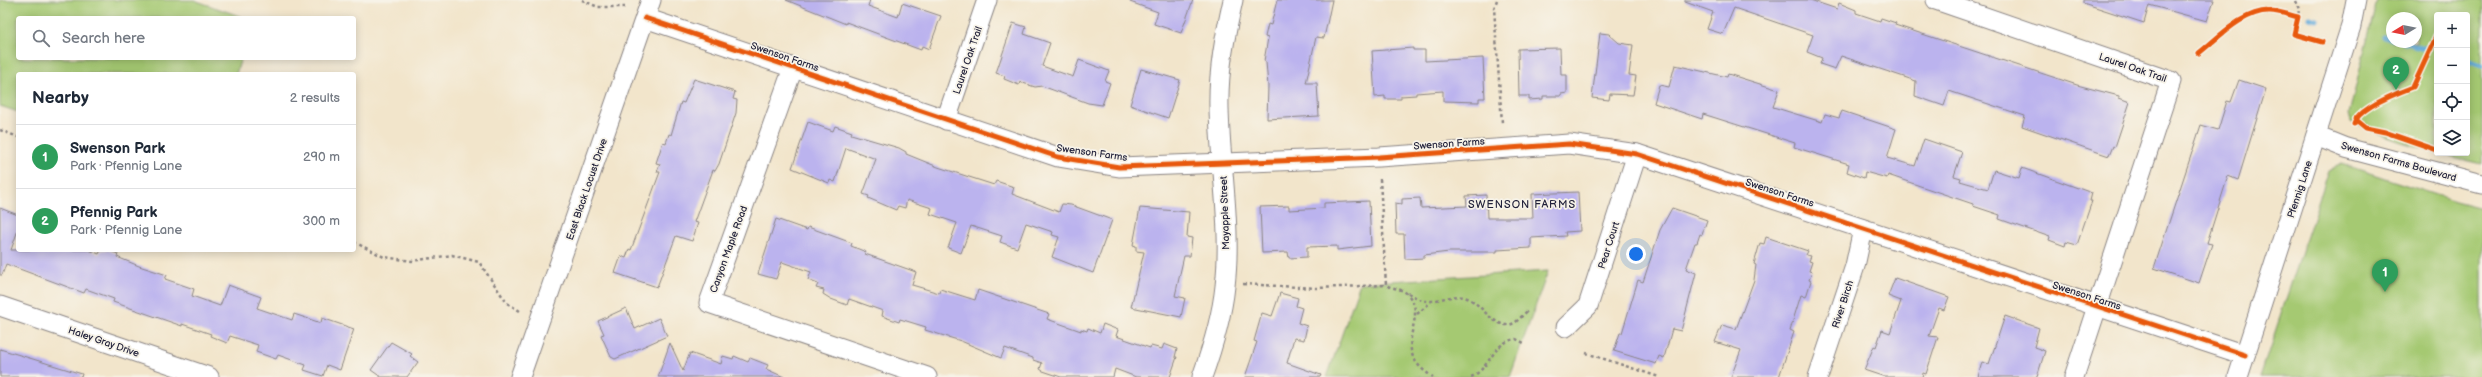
<!DOCTYPE html>
<html lang="en">
<head>
<meta charset="utf-8">
<style>
  body { margin:0; font-family:"Balsamiq Sans",sans-serif; background:#f6f6f7; color:#1f2937 }
  .controls { position:absolute; right:12px; top:12px; display:grid; overflow:hidden; border-radius:4px; box-shadow:0 2px 10px #0003 }
  .controls button { width:36px; height:36px; display:grid; place-items:center; padding:0; border:0; border-bottom:1px solid #e0e1e3; background:#fff; color:#1f2937; font:20px sans-serif }
  .compass { position:absolute; left:2386px; top:12px; width:36px; height:36px; border-radius:50%; background:#fff; box-shadow:0 2px 10px #0003; rotate:260deg }
  .you { position:absolute; left:1636px; top:254px; width:14px; height:14px; margin:-10px; border:3px solid #fff; border-radius:50%; background:#1a73e8; box-shadow:0 0 0 6px #1a73e833 }
  .badge { display:grid; place-items:center; width:26px; height:26px; border-radius:50%; background:#7c3aed; color:#fff; font-size:13px; font-weight:700 }
  .pin { position:absolute; translate:-50% -33px; filter:drop-shadow(0 1px 2px #0008) }
  .pin::after { content:''; position:absolute; top:21px; width:14px; height:12px; background:inherit; clip-path:polygon(0 0,100% 0,50% 100%) }
  .list { margin:0; padding:0; list-style:none }
  h2 { display:flex; justify-content:space-between; align-items:center; height:52px; margin:0; padding:0 16px; font-size:17px }
  h2 small { font-size:13px; font-weight:400; color:#747a83 }
  .list li { display:grid; grid-template-columns:26px 1fr auto; gap:12px; align-items:center; box-sizing:border-box; height:64px; padding:0 16px; border-top:1px solid #e0e1e3 }
  .list b { display:block; font-size:15px; white-space:nowrap }
  .list p { margin:0; font-size:13px; white-space:nowrap; color:#747a83 }
  .list em { font-size:13px; font-style:normal; color:#747a83 }
  .icon { flex:none; width:22px; height:22px; fill:none; stroke:currentColor; stroke-width:2; stroke-linecap:round; stroke-linejoin:round }
  .map { position:relative; flex:none; width:2482px; height:377px; overflow:hidden }
  .search { position:absolute; background:#fff; box-shadow:0 2px 10px #0003; left:16px; top:16px; width:340px; height:44px; display:flex; align-items:center; gap:10px; box-sizing:border-box; padding:0 14px; border-radius:4px; color:#747a83; font-size:15px }
  .panel { position:absolute; background:#fff; box-shadow:0 2px 10px #0003; left:16px; top:72px; width:340px; height:180px; border-radius:4px }
  .map>svg:first-child { display:block }
  .green { fill:#a5c972; stroke:#647656; fill-rule:evenodd }
  .lines { fill:none; stroke-linecap:round; stroke-linejoin:round }
  .stream { stroke:#64acdb; stroke-width:5 }
  .building { fill:#bbb3ee }
  .minor-casing { stroke:#8a8483; stroke-width:21 }
  .path { stroke:#8a8483; stroke-width:2.5; stroke-dasharray:3 3; stroke-linecap:butt }
  .minor { stroke:#fff; stroke-width:19 }
  .cycleway-casing { stroke:#f7f3e8; stroke-width:8 }
  .cycleway { stroke:#e8590c; stroke-width:5 }
  .labels { text-anchor:middle; stroke-width:3.5; stroke-linejoin:round; paint-order:stroke }
  .street-label { font-size:10px; fill:#22223b; stroke:#f7f3e8 }
  .neighbourhood-label { font-size:11px; letter-spacing:1px; fill:#22223b; stroke:#f7f3e8 }
</style>
</head>
<body>
<div class="map">
<svg width="2482" height="377" viewBox="0 0 2482 377">
  <rect width="100%" height="100%" fill="#f7f3e8"/>
  <filter id="ink" filterUnits="userSpaceOnUse"><feTurbulence type="fractalNoise" baseFrequency=".025" numOctaves="2"/><feDisplacementMap in="SourceGraphic" scale="8" xChannelSelector="R" yChannelSelector="G"/><feConvolveMatrix kernelMatrix="1 2 1 2 8 2 1 2 1" color-interpolation-filters="sRGB"/></filter>
  <filter id="wash" filterUnits="userSpaceOnUse"><feTurbulence type="fractalNoise" baseFrequency=".012" numOctaves="4" result="noise"/><feDisplacementMap in="SourceGraphic" scale="16" xChannelSelector="R" yChannelSelector="G"/><feGaussianBlur stdDeviation="0.9" result="paint"/><feColorMatrix in="noise" values="0 0 0 0 0 0 0 0 0 0 0 0 0 0 0 0 0 1.4 0 .05"/><feComposite in="paint" operator="in"/></filter>
  <g filter="url(#wash)">
    <rect width="100%" height="100%" fill="#f2e5cb"/>
    <!-- green -->
    <g class="green">
      <polygon points="0,0 194,0 245,18 18,18 18,58 241,58 236,74 18,74 18,112 0,106"/>
      <path d="M2377 0H2482V164C2437 153 2393 142 2351 122L2349 114ZM2437 15H2467V153H2437ZM2392 18H2416V42H2392Z"/>
      <polygon points="2342,164 2455,201 2482,208 2482,377 2260,377 2329,170"/>
      <polygon points="1548,271 1510,377 1327,377 1360,283"/>
    </g>
    <g class="lines">
      <!-- stream -->
      <g class="stream">
        <polyline points="2310,18 2317,20"/>
        <polyline points="2383,36 2392,39"/>
        <polyline points="2403,42 2423,48"/>
        <polyline points="2436,52 2437,52"/>
        <polyline points="2467,61 2482,66"/>
      </g>
    </g>
    <g id="blocks">
      <!-- building -->
      <g class="building">
        <polygon points="786,0 870,0 868,6 898,17 902,3 941,16 929,49 922,46 921,50 846,22 846,24"/>
        <polygon points="1130,0 1193,0 1181,33 1154,24 1158,12 1130,2"/>
        <polygon points="1277,0 1332,0 1324,38 1316,37 1306,83 1317,83 1319,116 1267,119 1268,86 1266,62 1264,61 1268,38 1265,37 1268,24 1271,25"/>
        <polygon points="1685,0 1810,0 1837,9 1839,3 1856,10 1856,13 1880,21 1881,18 1896,23 1895,25 2077,85 2119,96 2119,98 2130,102 2115,147 2113,146 2109,156 2022,126 2025,116 1949,91 1944,106 1915,96 1916,81 1841,56 1835,69 1820,64 1822,58 1807,52 1813,35 1734,8 1723,34 1707,29 1713,12 1685,2"/>
        <polygon points="2083,0 2214,0 2207,21 2149,5 2144,23 2083,3"/>
        <polygon points="1013,23 1026,27 1024,34 1050,43 1042,66 1073,77 1079,60 1109,71 1105,81 1110,83 1102,105 1088,103 1042,86 1035,87 1020,82 1019,85 1004,79 1005,76 996,73"/>
        <polygon points="1600,33 1609,34 1619,43 1633,45 1629,75 1636,76 1633,95 1610,94 1609,100 1592,98"/>
        <polygon points="1413,48 1413,50 1425,50 1425,61 1483,58 1485,98 1479,98 1479,102 1443,101 1443,91 1416,93 1416,95 1401,96 1401,99 1385,99 1385,96 1375,97 1372,51"/>
        <polygon points="1560,48 1561,75 1567,75 1567,93 1561,94 1561,96 1543,96 1543,99 1529,100 1529,96 1519,96 1518,49"/>
        <polygon points="1675,65 1727,77 1728,74 1779,90 1773,107 1822,122 1825,114 1839,118 1842,111 1896,129 1887,158 1915,166 1924,139 1962,152 1954,176 1961,178 1960,181 1988,189 1994,170 2019,178 2022,168 2092,193 2090,201 2092,201 2077,245 2066,242 2065,246 2049,240 2050,237 1999,219 2000,215 1973,206 1973,204 1888,175 1887,178 1865,172 1864,178 1847,172 1849,164 1794,147 1795,143 1703,114 1702,119 1654,103 1659,85 1669,87"/>
        <polygon points="1141,69 1180,80 1168,118 1130,105"/>
        <polygon points="694,79 735,92 733,99 737,100 736,113 719,164 715,171 713,170 694,222 698,223 692,241 676,236 657,287 615,273 621,256 626,258 629,249 631,250 660,172 657,172 660,164 656,163 663,142 666,143 669,134 671,135 681,102 684,103"/>
        <polygon points="2239,80 2266,89 2238,180 2228,176 2207,243 2212,244 2199,283 2154,268 2201,125 2218,130 2227,101 2231,102"/>
        <polygon points="808,122 833,131 835,126 852,132 851,134 899,148 906,152 906,154 938,167 994,185 996,181 1014,187 1012,194 1059,212 1062,204 1071,205 1112,220 1093,273 1052,257 1059,237 1052,235 1053,232 1026,223 1017,248 1000,242 1002,236 971,226 961,253 948,248 957,223 930,214 932,208 907,200 905,208 898,206 896,210 868,198 869,196 863,194 876,159 846,148 835,182 830,180 829,183 792,168"/>
        <polygon points="1578,192 1580,231 1565,232 1566,236 1531,238 1531,248 1497,250 1497,252 1449,252 1424,255 1424,258 1405,259 1404,234 1396,234 1395,203 1402,204 1402,199 1420,198 1421,208 1467,206 1466,196 1486,195 1487,218 1533,218 1532,194"/>
        <polygon points="1369,201 1371,246 1337,250 1337,246 1307,247 1307,257 1289,258 1288,252 1262,253 1260,207 1289,206 1289,210 1324,208 1324,203"/>
        <polygon points="0,208 18,215 18,230 11,250 89,250 99,254 101,250 108,250 118,254 117,257 139,266 167,275 165,279 194,289 192,296 220,306 228,285 261,297 257,308 292,320 294,314 321,323 322,318 354,329 340,370 327,365 323,376 304,370 306,365 278,355 276,359 256,352 258,345 230,336 227,343 210,336 211,334 182,324 182,326 113,302 114,299 86,289 84,293 6,264 2,275 0,275"/>
        <polygon points="1140,208 1189,212 1187,237 1192,238 1190,256 1184,256 1175,296 1185,298 1181,317 1131,307 1144,252 1136,251 1136,246 1133,245"/>
        <polygon points="1672,208 1707,220 1702,235 1700,234 1697,243 1695,243 1686,269 1696,273 1681,331 1672,329 1664,358 1659,356 1656,364 1614,351 1620,333 1622,333 1638,280 1643,282 1660,230"/>
        <polygon points="776,219 807,230 808,227 852,243 851,246 866,252 865,254 916,272 912,285 939,293 940,289 975,300 978,290 1049,314 1047,319 1081,331 1081,329 1087,331 1088,328 1100,333 1103,324 1118,330 1116,336 1150,348 1151,346 1162,349 1164,344 1177,349 1175,357 1177,357 1170,377 1136,377 1115,369 1113,377 1061,377 1043,371 1040,369 1042,363 1033,360 1033,358 1005,348 1001,358 961,341 925,330 926,327 900,319 899,322 882,316 883,311 849,299 847,305 831,299 823,294 824,290 816,288 818,284 808,280 811,272 782,262 776,279 758,274"/>
        <polygon points="1766,237 1808,251 1806,255 1811,256 1809,261 1812,262 1809,271 1812,272 1809,280 1811,281 1806,297 1801,295 1790,330 1794,332 1779,377 1731,377 1741,350 1715,342 1722,325 1736,329 1754,280 1756,265 1754,264 1760,243 1764,244"/>
        <polygon points="1895,278 1949,297 1944,310 1939,308 1929,336 1938,337 1926,374 1923,373 1922,377 1885,377 1864,370 1874,346 1876,347 1882,330 1890,333 1901,301 1888,296"/>
        <polygon points="1280,293 1298,298 1296,306 1302,308 1298,323 1307,326 1304,340 1294,338 1287,363 1321,375 1320,377 1245,377 1257,342 1254,341 1262,313 1272,316"/>
        <polygon points="626,308 635,329 659,318 667,336 615,359 611,357 601,335 604,334 598,321"/>
        <polygon points="2005,316 2039,328 2034,347 2045,351 2037,377 1978,377 1982,362 1989,364"/>
        <polygon points="391,342 412,354 410,356 418,362 407,377 381,377 371,370"/>
        <polygon points="670,343 683,371 690,353 721,364 723,356 733,359 734,356 748,362 750,358 768,365 766,369 784,377 658,377"/>
        <polygon points="0,349 82,374 81,377 0,377"/>
      </g>
    </g>
  </g>
  <g filter="url(#ink)">
    <use href="#blocks" fill-opacity="0" stroke="#8a8483" stroke-width="1"/>
    <g class="lines">
      <!-- minor casing -->
      <g class="minor-casing">
        <g id="minor">
          <polyline points="1936,0 2171,81 2074,377"/>
          <polyline points="645,18 1058,157 1119,167 1379,157 1569,144 1637,154 2245,355"/>
          <polyline points="793,68 709,303 927,377"/>
          <polyline points="946,120 987,0"/>
          <polyline points="2316,136 2346,148 2482,184"/>
          <polyline points="0,306 209,377"/>
          <polyline points="1566,327 1588,306 1637,154"/>
          <polyline points="520,377 651,0"/>
          <path d="M1202 377C1212 349 1222 316 1225 286 1232 229 1220 166 1219 108 1218 71 1225 36 1233 0"/>
          <polyline points="1818,377 1855,266 1863,229"/>
          <polyline points="2238,377 2351,26 2356,0"/>
        </g>
      </g>
      <!-- path -->
      <g class="path">
        <polyline points="582,0 598,7 625,7"/>
        <polyline points="1497,0 1494,8 1502,123"/>
        <polyline points="2295,0 2299,9 2298,17"/>
        <path d="M2199 53C2218 38 2244 10 2270 11 2279 11 2289 15 2298 17L2294 34 2322 42"/>
        <polyline points="0,130 18,137"/>
        <path d="M1380 179 1386 285C1392 289 1403 288 1408 295 1431 320 1386 348 1433 377"/>
        <polyline points="354,242 384,257 412,261 452,255 479,262 507,303 520,311"/>
        <polyline points="1243,284 1316,288 1386,285"/>
        <path d="M1408 293C1414 296 1420 301 1428 301 1441 301 1453 293 1467 298 1482 304 1490 324 1507 325 1517 325 1521 315 1529 310"/>
        <polyline points="1417,314 1431,302"/>
        <polyline points="1586,353 1659,377"/>
        <path d="M1471 377C1491 368 1492 342 1516 339L1524 343"/>
      </g>
      <!-- minor -->
      <use href="#minor" class="minor"/>
      <!-- cycleway casing -->
      <g class="cycleway-casing">
        <g id="cycleway">
          <polyline points="645,18 1058,157 1119,167 1379,157 1569,144 1637,154 2245,355"/>
          <path d="M2199 53C2218 38 2244 10 2270 11 2279 11 2289 15 2298 17L2294 34 2322 42"/>
          <polyline points="2355,119 2366,128 2385,132 2437,150"/>
          <path d="M2354 124C2358 108 2397 93 2413 87L2437 35"/>
        </g>
      </g>
      <!-- cycleway -->
      <use href="#cycleway" class="cycleway"/>
    </g>
  </g>
  <g class="labels">
    <!-- street labels -->
    <g class="street-label">
      <text transform="translate(785 56) rotate(19)" y="4">Swenson Farms</text>
      <text transform="translate(967 60) rotate(-71)" y="4">Laurel Oak Trail</text>
      <text transform="translate(2133 67) rotate(19)" y="4">Laurel Oak Trail</text>
      <text transform="translate(1449 143) rotate(-4)" y="4">Swenson Farms</text>
      <text transform="translate(1092 152) rotate(8)" y="4">Swenson Farms</text>
      <text transform="translate(2399 161) rotate(16)" y="4">Swenson Farms Boulevard</text>
      <text transform="translate(586 189) rotate(-71)" y="4">East Black Locust Drive</text>
      <text transform="translate(2299 189) rotate(-72)" y="4">Pfennig Lane</text>
      <text transform="translate(1780 192) rotate(18)" y="4">Swenson Farms</text>
      <text transform="translate(1224 213) rotate(-92)" y="4">Mayapple Street</text>
      <text transform="translate(1608 245) rotate(-72)" y="4">Pear Court</text>
      <text transform="translate(728 249) rotate(-70)" y="4">Canyon Maple Road</text>
      <text transform="translate(2087 295) rotate(18)" y="4">Swenson Farms</text>
      <text transform="translate(1842 304) rotate(-72)" y="4">River Birch</text>
      <text transform="translate(104 341) rotate(19)" y="4">Haley Gray Drive</text>
    </g>
    <!-- neighbourhood labels -->
    <g class="neighbourhood-label">
      <text x="1522" y="208">SWENSON FARMS</text>
    </g>
  </g>
</svg>
<div class="controls">
<button>+</button>
<button>−</button>
<button><svg class="icon" aria-label="locate" viewBox="0 0 24 24"><circle cx="12" cy="12" r="6"/><path d="M12 2v4M12 18v4M2 12h4M18 12h4"/></svg></button>
<button><svg class="icon" aria-label="layers" viewBox="0 0 24 24"><path d="M12 4l9 5-9 5-9-5zM3 14l9 5 9-5"/></svg></button>
</div>
<svg class="compass" viewBox="-18 -18 36 36"><path d="M0-13l5 13h-10z" fill="#e53935"/><path d="M0 13l5-13h-10z" fill="#747a83"/></svg>
<div class="you"></div>
<div class="pin badge" style="left:2385px;top:292px;background:#2e9e5b">1</div>
<div class="pin badge" style="left:2396px;top:90px;background:#2e9e5b">2</div>
<div class="search"><svg class="icon" aria-label="search" viewBox="0 0 24 24"><circle cx="10" cy="10" r="6"/><path d="M15 15l6 6"/></svg>Search here</div>
<section class="panel">
<h2>Nearby<small>2 results</small></h2>
<ul class="list">
<li><span class="badge" style="background:#2e9e5b">1</span><div><b>Swenson Park</b><p>Park · Pfennig Lane</p></div><em>290 m</em></li>
<li><span class="badge" style="background:#2e9e5b">2</span><div><b>Pfennig Park</b><p>Park · Pfennig Lane</p></div><em>300 m</em></li>
</ul>
</section>
</div>
</body>
</html>
